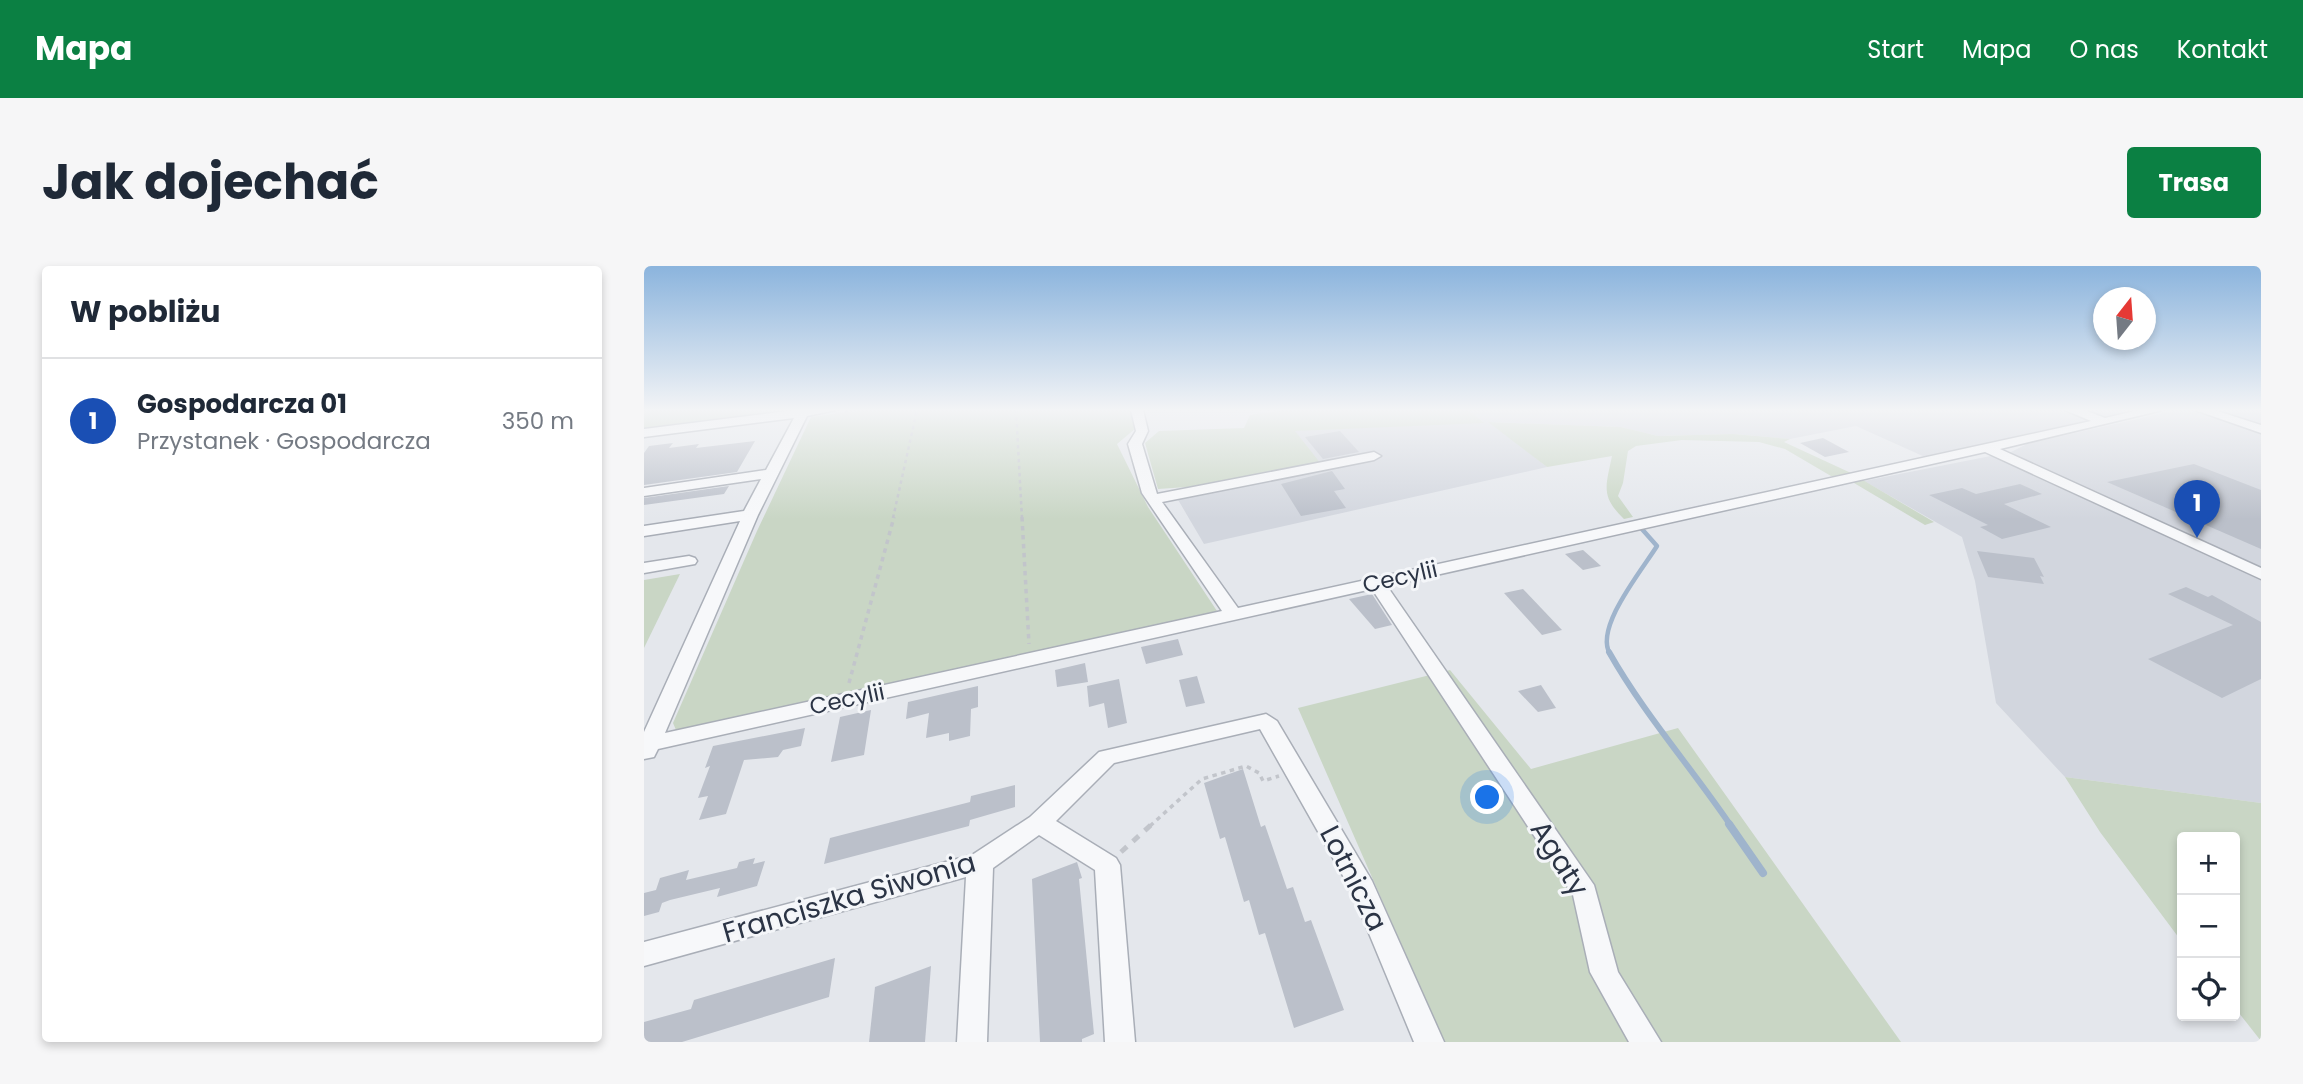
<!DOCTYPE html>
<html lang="pl">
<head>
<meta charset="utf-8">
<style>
  body { margin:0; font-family:Poppins,sans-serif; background:#f6f6f7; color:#1f2937 }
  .controls { position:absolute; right:21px; bottom:21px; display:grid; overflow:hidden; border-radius:7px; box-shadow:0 4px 10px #0003 }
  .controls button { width:63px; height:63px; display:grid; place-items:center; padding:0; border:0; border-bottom:2px solid #e0e1e3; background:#fff; color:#1f2937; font:35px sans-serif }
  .compass { position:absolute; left:1449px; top:21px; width:63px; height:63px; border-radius:50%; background:#fff; box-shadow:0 4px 10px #0003; rotate:17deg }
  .you { position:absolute; left:844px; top:532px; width:24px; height:24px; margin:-18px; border:5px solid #fff; border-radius:50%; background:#1a73e8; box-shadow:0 0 0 10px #1a73e833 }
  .badge { display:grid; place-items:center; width:46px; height:46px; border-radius:50%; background:#0b8043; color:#fff; font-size:23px; font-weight:700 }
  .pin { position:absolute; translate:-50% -58px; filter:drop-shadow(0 2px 4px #0008) }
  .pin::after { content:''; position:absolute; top:37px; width:24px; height:21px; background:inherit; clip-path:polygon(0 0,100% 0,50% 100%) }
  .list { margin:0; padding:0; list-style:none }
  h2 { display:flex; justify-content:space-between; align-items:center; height:91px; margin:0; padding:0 28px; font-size:30px }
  h2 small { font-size:23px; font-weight:400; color:#747a83 }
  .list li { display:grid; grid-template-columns:46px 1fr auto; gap:21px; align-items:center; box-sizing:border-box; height:126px; padding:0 28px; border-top:2px solid #e0e1e3 }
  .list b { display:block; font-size:26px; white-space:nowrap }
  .list p { margin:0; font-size:23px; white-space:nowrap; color:#747a83 }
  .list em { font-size:23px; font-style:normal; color:#747a83 }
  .icon { flex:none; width:38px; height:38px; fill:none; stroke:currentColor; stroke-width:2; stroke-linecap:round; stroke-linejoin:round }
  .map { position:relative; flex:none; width:1617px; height:776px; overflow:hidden; border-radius:7px }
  header { display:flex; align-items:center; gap:42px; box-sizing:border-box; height:98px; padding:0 35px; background:#0b8043; color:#fff }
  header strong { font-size:33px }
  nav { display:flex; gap:38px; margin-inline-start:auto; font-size:24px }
  .intro { display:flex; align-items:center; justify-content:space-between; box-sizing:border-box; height:168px; padding:0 42px }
  h1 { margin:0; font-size:49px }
  .button { padding:18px 32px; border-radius:7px; background:#0b8043; color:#fff; font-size:24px; font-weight:700 }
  main { display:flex; gap:42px; padding:0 42px }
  aside { flex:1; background:#fff; border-radius:7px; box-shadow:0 4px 10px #0003 }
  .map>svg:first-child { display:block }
  .built { fill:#d2d6de }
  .green { fill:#c9d6c5 }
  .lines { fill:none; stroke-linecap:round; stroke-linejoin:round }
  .stream-far2 { stroke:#9fb4cc; stroke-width:4.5 }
  .stream-far1 { stroke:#9fb4cc; stroke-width:6 }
  .stream { stroke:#9fb4cc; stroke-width:8 }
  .building { fill:#bbc0ca }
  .minor-casing { stroke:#a9aeb7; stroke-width:3 }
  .path-far2 { stroke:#c2c5cb; stroke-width:2.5; stroke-dasharray:3.5 3.5; stroke-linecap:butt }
  .path-far1 { stroke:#c2c5cb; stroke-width:3.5; stroke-dasharray:4.5 4.5; stroke-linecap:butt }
  .path { stroke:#c2c5cb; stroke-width:5; stroke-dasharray:8 8; stroke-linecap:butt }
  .minor { fill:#f7f8fa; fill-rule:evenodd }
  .labels { text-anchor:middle; stroke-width:6; stroke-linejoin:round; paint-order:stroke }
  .street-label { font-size:23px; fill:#2b3445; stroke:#f4f6f9 }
  .near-street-label { font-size:28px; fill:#2b3445; stroke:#f4f6f9 }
</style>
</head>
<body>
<header>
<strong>Mapa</strong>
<nav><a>Start</a><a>Mapa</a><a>O nas</a><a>Kontakt</a></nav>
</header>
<div class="intro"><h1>Jak dojechać</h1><a class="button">Trasa</a></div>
<main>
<aside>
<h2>W pobliżu<small></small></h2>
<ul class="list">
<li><span class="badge" style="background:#1a4fb4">1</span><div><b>Gospodarcza 01</b><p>Przystanek · Gospodarcza</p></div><em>350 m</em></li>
</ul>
</aside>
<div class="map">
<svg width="1617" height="776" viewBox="0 0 1617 776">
  <rect width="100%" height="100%" fill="#e4e7ec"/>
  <!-- built -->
  <g class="built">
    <polygon points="822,144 1489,144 1281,191 1212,160 1146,173 1089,168 1014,170 977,161 846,156 903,201 560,278 533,232 672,199 643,164"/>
    <polygon points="1533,144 1617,144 1617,537 1421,511 1352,437 1331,315 1318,271 1220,215 1367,186 1383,178"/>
  </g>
  <!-- green -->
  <g class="green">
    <polygon points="0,144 139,144 0,163"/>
    <polygon points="219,144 487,144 492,162 473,178 504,241 573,345 32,464 29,457 113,265 167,151"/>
    <polygon points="641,144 824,144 840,157 651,165 677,198 543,221 514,223 501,177 515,165 600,162 606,149"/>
    <path d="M844 156 977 161 1014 170 1089 168 1146 173 1140 176 1207 207 1290 256 1281 259 1210 217 1187 210 1141 183 1115 176 1038 174 992 180 984 185 979 217 974 230 989 251 980 253C956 230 962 220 968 190L903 201Z"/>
    <polygon points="36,308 0,382 0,314"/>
    <polygon points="806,404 887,503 1034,462 1257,776 800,776 654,442"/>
    <polygon points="1421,511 1617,537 1617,775 1591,742 1591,571 1538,571 1538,676 1456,566"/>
  </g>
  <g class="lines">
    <!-- stream-far2 -->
    <path class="stream-far2" d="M966 388C950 362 998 304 1013 280L997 262"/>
    <!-- stream-far1 -->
    <path class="stream-far1" d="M965 386C1000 448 1047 501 1087 560"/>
    <!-- stream -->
    <polyline class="stream" points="1085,558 1119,607"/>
  </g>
  <!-- building -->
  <g class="building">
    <polygon points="696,165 715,186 679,193 661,171"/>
    <polygon points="1179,172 1205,186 1181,191 1156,177"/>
    <polygon points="111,175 93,206 0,219 0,187 5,180 29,177 25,182 55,178 52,182"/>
    <polygon points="1550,198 1617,224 1617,283 1463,216"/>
    <polygon points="688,205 701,223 690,225 702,242 657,250 637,218"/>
    <polygon points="1376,218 1398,228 1360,238 1407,261 1358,273 1336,261 1344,259 1285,229 1318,222 1332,228"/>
    <polygon points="85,220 80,228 0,239 0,232"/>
    <polygon points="939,284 957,300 939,304 921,288"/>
    <polygon points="1333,285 1390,292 1400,311 1396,310 1400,318 1344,311"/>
    <polygon points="1542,321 1564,331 1568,329 1617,356 1617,413 1578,432 1504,393 1589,359 1524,328"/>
    <polygon points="879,323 918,364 898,369 860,327"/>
    <polygon points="728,328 748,359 731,363 705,333"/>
    <polygon points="534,373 539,389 502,398 497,381"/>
    <polygon points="441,397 444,416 413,421 411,404"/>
    <polygon points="553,410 561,437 542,441 535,414"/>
    <polygon points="475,413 483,457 464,462 460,437 445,441 443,420"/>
    <polygon points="897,419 912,442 894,446 874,425"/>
    <polygon points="334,420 334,441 327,443 326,470 305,475 305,467 282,472 285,447 262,453 264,436"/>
    <polygon points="227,444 220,489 187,496 196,451"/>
    <polygon points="161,462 157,480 139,484 134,491 100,494 82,548 55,554 64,530 54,532 66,500 61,502 69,480"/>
    <polygon points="599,503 617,561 621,559 643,623 649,621 661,656 667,654 700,744 650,762 621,667 615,669 605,634 600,636 581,571 576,573 560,517"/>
    <polygon points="371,519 371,541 326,554 325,560 180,598 186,572 326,536 327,530"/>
    <polygon points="111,592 109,598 121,595 113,620 73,631 76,622 26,634 18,637 15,646 0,650 0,627 12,624 16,612 45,604 42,614 93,602 95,596"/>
    <polygon points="433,596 438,612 435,613 450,768 438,773 438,776 396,776 388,613"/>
    <polygon points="191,692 185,731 38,776 0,776 0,756 47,743 50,734"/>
    <polygon points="287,700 281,776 225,776 231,721"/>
  </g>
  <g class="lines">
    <!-- minor casing -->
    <g class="minor-casing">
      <g id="minor">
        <polygon points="151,144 192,144 163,150 114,249 21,467 578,345 498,227 484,178 492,165 487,144 499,144 504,165 498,178 513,228 730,186 737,190 730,194 518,236 594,342 1447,155 1421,144 1440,144 1461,152 1495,144 1519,144 1356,183 1617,302 1617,313 1341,186 743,320 950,619 974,706 1017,776 985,776 946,706 929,629 728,323 14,483 10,491 0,493 0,466 96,255 0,270 0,260 100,245 117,213 0,230 0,222 122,204 150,152 0,171 0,163"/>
        <polygon points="1551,144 1570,144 1617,159 1617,167"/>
        <polygon points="45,290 51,292 53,295 51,298 0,307 0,297"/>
        <polygon points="622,448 633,455 728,615 800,776 770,776 707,624 616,463 470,497 412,555 472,592 476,599 491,776 461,776 451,604 395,569 349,602 343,776 313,776 322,611 0,700 0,676 328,589 386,551 455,486"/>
      </g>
    </g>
    <!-- path-far2 -->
    <g class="path-far2">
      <polyline points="372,144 378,252"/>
      <polyline points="200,146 210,144"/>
      <polyline points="249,252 273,144"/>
    </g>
    <!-- path-far1 -->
    <g class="path-far1">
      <polyline points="378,251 385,378"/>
      <polyline points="205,417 250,251"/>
      <polyline points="506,560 558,513 602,500 615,507 619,515 635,510"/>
    </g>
    <!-- path -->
    <polyline class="path" points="477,586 508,558"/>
    <!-- minor -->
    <use href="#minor" class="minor"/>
  </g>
  <!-- sky -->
  <linearGradient id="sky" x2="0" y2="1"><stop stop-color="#8bb4dd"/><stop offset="0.57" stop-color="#f3f4f6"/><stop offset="1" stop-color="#f3f4f6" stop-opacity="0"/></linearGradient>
  <rect width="1617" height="253" fill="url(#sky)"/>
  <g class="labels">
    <!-- street labels -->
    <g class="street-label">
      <text transform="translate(756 311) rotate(-13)" y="8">Cecylii</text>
      <text transform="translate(203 433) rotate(-12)" y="8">Cecylii</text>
    </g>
    <!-- near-street labels -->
    <g class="near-street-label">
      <text transform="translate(916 592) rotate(58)" y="10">Agaty</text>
      <text transform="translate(710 612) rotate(63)" y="10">Lotnicza</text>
      <text transform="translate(205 631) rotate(-16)" y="10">Franciszka Siwonia</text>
    </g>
  </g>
</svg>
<div class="controls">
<button>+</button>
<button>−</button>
<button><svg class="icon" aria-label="locate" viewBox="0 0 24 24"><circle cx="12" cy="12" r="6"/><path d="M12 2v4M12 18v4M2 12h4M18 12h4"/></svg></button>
</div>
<svg class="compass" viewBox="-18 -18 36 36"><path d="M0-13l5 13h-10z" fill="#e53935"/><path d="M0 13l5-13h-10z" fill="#747a83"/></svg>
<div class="you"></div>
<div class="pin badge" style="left:1553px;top:272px;background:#1a4fb4">1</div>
</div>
</main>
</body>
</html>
